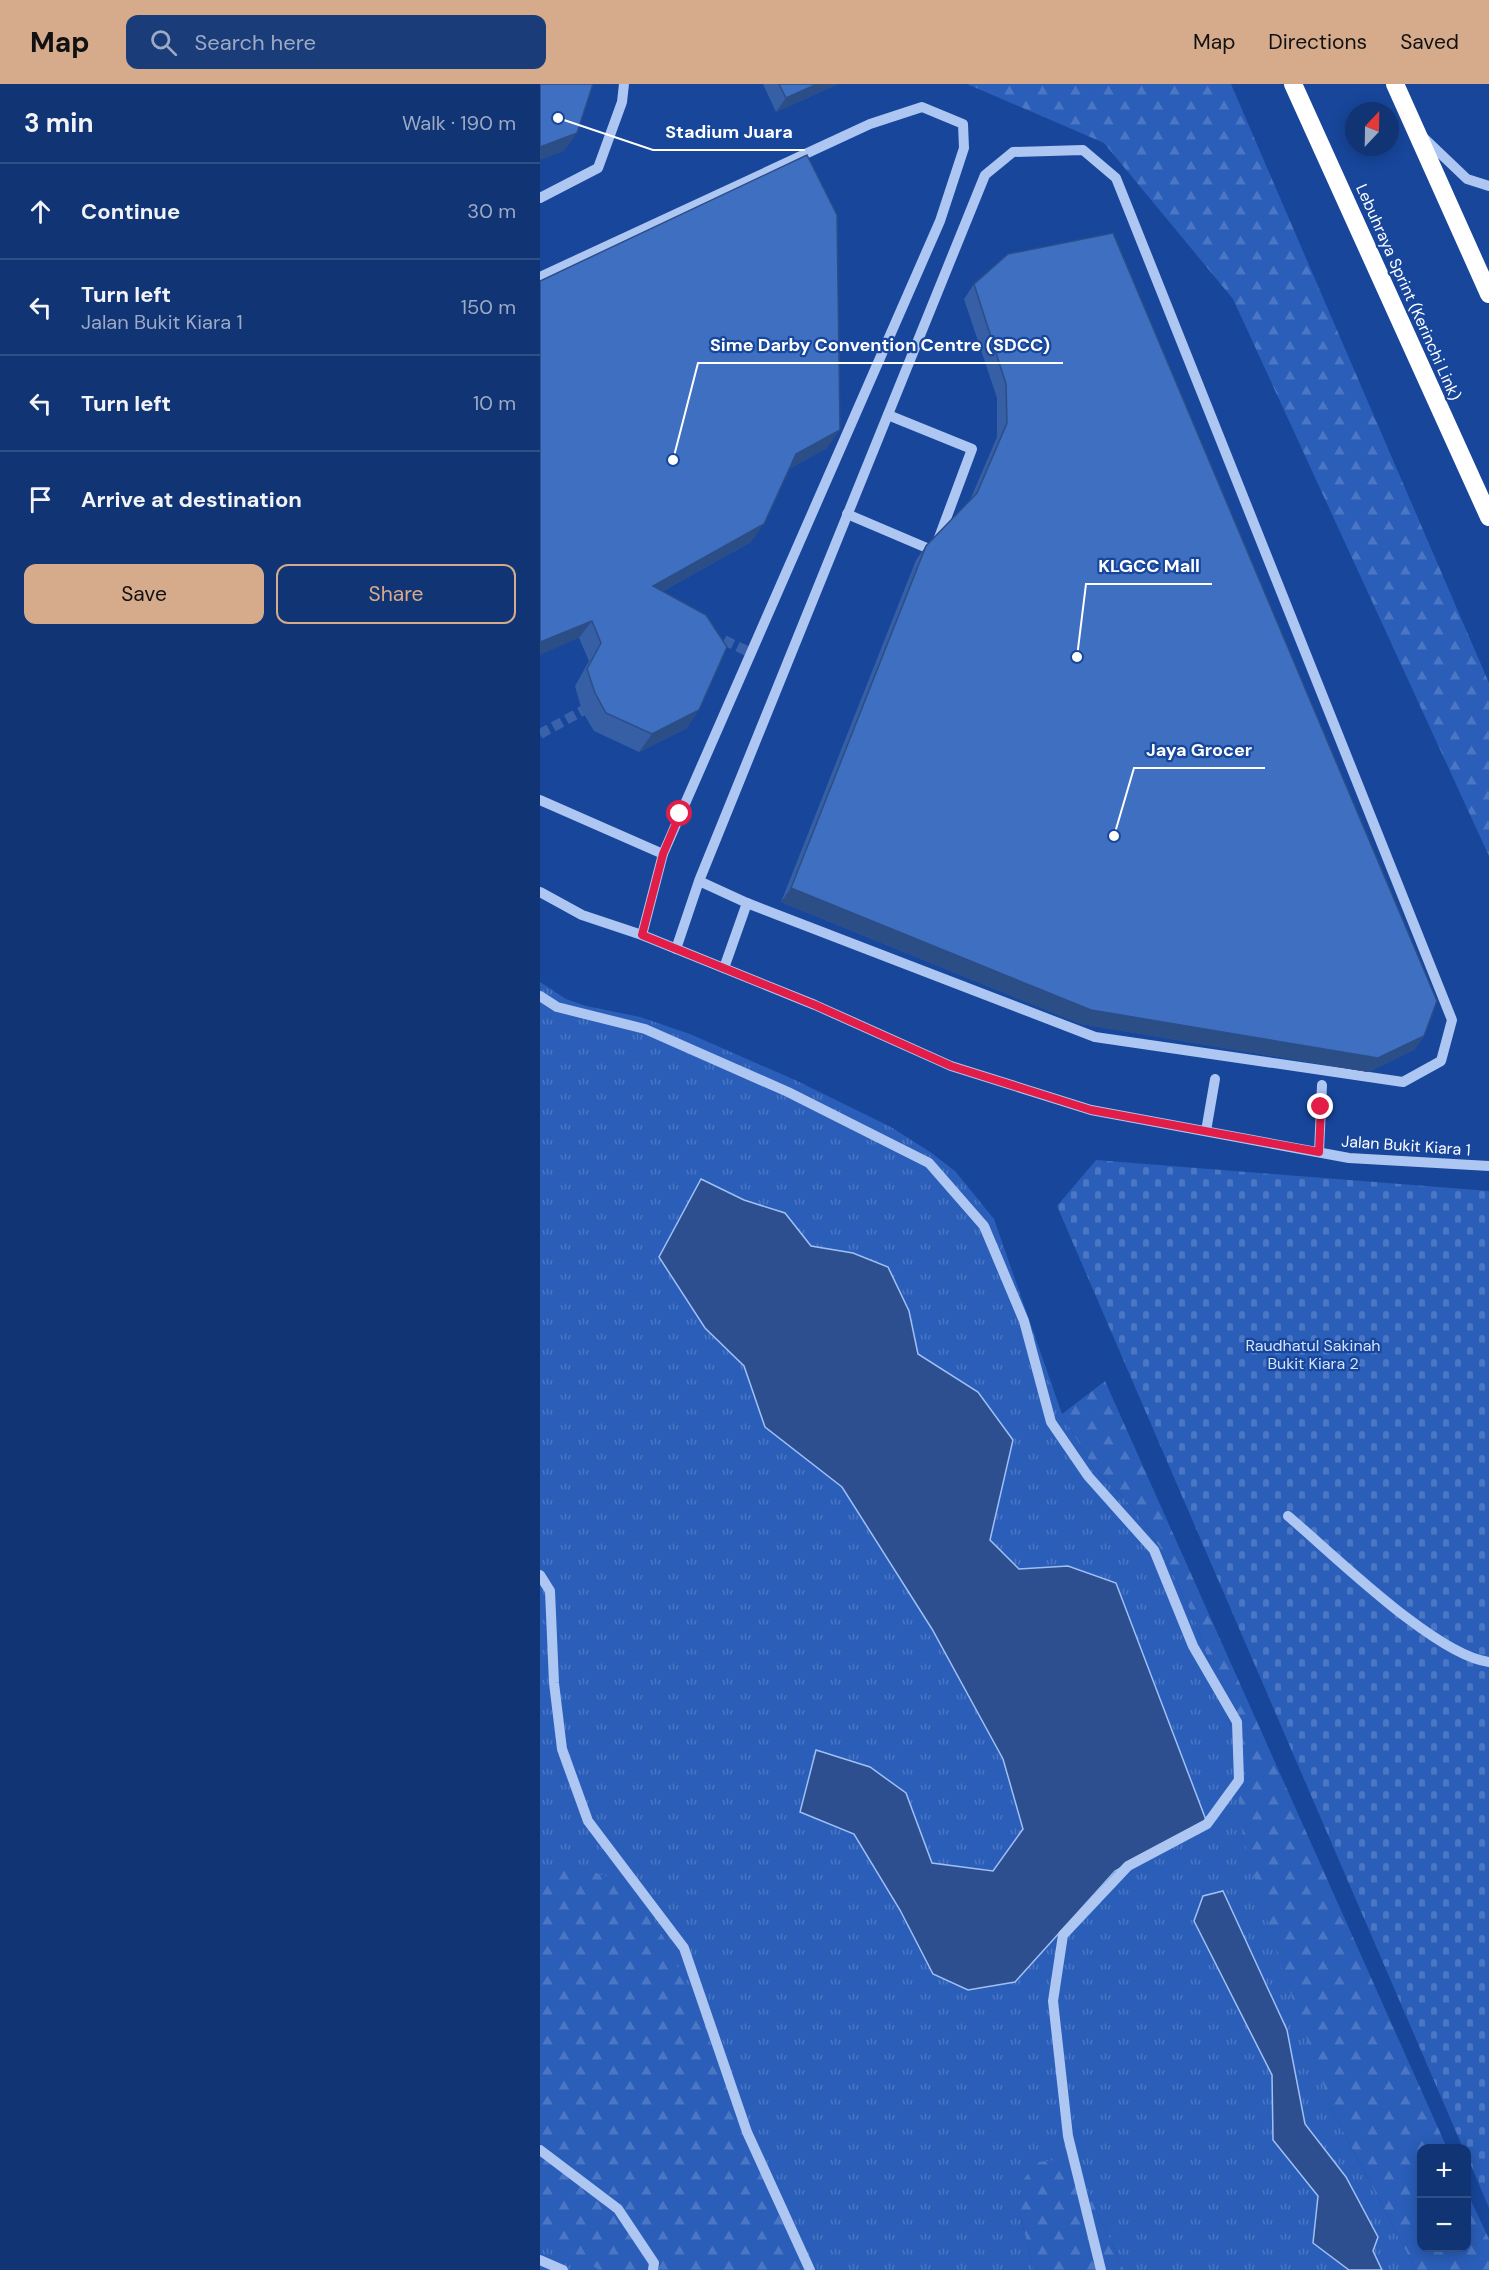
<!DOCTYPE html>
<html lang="en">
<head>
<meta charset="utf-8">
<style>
  body { margin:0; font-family:"DM Sans",sans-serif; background:#1a3c79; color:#f1f3f6 }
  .controls { position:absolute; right:18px; bottom:18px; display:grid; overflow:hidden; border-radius:12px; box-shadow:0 3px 15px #0003 }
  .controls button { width:54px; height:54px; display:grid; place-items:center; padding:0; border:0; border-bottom:2px solid #304f86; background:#113474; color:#f1f3f6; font:30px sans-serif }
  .compass { position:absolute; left:805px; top:18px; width:54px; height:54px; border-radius:50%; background:#113474; box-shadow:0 3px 15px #0003; rotate:22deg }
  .stop { position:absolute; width:18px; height:18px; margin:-14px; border:4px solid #e11d48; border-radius:50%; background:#fff }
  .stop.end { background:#e11d48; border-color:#fff; box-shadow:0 2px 6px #0008 }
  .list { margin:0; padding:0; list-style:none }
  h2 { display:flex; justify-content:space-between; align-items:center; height:78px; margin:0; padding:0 24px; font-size:26px }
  h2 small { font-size:20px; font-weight:400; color:#9caac5 }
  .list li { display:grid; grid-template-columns:39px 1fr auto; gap:18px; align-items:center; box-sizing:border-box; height:96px; padding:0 24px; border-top:2px solid #304f86 }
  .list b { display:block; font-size:22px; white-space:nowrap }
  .list p { margin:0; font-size:20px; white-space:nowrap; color:#9caac5 }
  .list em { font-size:20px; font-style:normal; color:#9caac5 }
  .actions { display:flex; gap:12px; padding:18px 24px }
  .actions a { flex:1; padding:14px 0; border:2px solid #d6ab8b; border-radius:12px; text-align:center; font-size:21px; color:#d6ab8b }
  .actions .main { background:#d6ab8b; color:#111 }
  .icon { flex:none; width:33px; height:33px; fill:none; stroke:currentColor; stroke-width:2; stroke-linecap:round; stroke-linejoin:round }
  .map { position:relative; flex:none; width:949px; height:2186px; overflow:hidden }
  header { display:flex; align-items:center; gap:36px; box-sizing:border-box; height:84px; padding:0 30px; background:#d6ab8b; color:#111 }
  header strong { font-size:28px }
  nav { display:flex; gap:33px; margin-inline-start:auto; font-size:21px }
  .search { width:420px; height:54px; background:#1a3c79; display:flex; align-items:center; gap:15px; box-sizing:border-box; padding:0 21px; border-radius:12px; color:#9caac5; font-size:22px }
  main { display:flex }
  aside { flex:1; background:#113474 }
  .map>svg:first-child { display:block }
  .grass { fill:url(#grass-tufts) }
  .forest { fill:url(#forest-firs) }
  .cemetery { fill:url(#cemetery-stones) }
  .water { fill:#2e4f8f; stroke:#9fc0f5; stroke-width:1.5 }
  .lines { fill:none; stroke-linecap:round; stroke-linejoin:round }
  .minor-tunnel { stroke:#3a62aa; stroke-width:10; stroke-dasharray:10 5; stroke-linecap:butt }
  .minor { stroke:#adc6f2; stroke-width:10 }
  .highway { stroke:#fff; stroke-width:18 }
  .wall { fill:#365fa6 }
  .shaded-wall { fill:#2c4e87 }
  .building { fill:#3f6fc1; stroke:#2c4e87; stroke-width:1.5 }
  .route { stroke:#e11d48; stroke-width:8 }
  .labels { text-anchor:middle; stroke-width:4.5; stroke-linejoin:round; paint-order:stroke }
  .street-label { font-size:16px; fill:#fff; stroke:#17469b }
  .park-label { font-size:16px; fill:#d4e3fc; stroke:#17469b }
  .leader { fill:none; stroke:#fff; stroke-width:2 }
  .callout-dot { fill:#fff; stroke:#17469b; stroke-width:2 }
  .callout-label { font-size:18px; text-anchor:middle; font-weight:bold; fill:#fff; stroke:#17469b; stroke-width:4.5; stroke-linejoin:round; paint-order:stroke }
</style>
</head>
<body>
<header>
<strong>Map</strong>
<div class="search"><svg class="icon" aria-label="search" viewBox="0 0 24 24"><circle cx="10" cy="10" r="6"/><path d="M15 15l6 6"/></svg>Search here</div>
<nav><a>Map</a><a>Directions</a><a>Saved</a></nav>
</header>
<main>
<aside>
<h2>3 min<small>Walk · 190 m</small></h2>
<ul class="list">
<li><svg class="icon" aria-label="ahead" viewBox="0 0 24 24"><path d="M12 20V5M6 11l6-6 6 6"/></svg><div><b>Continue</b></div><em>30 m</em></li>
<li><svg class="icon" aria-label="left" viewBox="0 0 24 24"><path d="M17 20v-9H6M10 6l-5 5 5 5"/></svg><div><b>Turn left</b><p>Jalan Bukit Kiara 1</p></div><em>150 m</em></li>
<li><svg class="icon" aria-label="left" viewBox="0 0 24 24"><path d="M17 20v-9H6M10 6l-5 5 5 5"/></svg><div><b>Turn left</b></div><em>10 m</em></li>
<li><svg class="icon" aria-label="arrive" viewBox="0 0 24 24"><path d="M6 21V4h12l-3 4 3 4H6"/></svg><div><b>Arrive at destination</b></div></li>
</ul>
<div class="actions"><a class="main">Save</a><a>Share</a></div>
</aside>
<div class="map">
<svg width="949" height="2186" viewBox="0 0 949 2186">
  <defs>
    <pattern id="grass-tufts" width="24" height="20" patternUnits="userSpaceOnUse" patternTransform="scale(1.5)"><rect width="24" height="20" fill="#2a5eb9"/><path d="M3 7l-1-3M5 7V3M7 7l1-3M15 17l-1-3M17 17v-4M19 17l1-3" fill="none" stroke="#4a76c4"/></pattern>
    <pattern id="forest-firs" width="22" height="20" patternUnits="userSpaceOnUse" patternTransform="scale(1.5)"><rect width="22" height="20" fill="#2a5eb9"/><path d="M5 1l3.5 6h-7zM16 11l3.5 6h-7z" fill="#4a76c4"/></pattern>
    <pattern id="cemetery-stones" width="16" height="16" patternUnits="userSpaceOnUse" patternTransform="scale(1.5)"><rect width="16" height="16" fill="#2a5eb9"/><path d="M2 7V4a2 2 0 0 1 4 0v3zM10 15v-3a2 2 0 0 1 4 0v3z" fill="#4a76c4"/></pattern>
  </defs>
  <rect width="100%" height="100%" fill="#17469b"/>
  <!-- grass -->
  <polygon class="grass" points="0,898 26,915 46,922 100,933 150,950 255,996 351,1043 390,1068 415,1087 454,1135 522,1330 553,1383 592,1422 621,1465 655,1536 697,1661 703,1754 794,2030 876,2186 584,2186 539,2089 481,2134 494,2186 0,2186"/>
  <!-- forest -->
  <g class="forest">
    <polygon points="427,0 691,0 949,599 949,772 693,215 564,59"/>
    <polygon points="565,1297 907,2064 882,2064 882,2164 926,2164 927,2108 949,2155 949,2186 876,2186 794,2030 741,1883 703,1754 697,1701 697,1661 655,1536 621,1465 592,1422 553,1383 522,1330"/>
    <polygon points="23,1779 76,1795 105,1818 130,1866 230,2095 278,2186 60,2186 0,2154 0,1786"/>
    <polygon points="516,2076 539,2089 584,2186 494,2186 481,2134 481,2099 497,2078"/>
  </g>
  <!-- cemetery -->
  <polygon class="cemetery" points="556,1076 949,1107 949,2124 927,2072 926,2064 923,2064 517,1122"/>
  <!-- water -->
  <g class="water">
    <polygon points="161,1095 204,1116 245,1129 271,1162 313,1169 348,1183 369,1227 378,1270 438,1308 473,1356 450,1456 479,1485 528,1482 576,1499 666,1736 575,1787 475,1898 428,1906 393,1890 360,1826 314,1750 260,1728 276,1666 330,1683 366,1709 392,1779 453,1787 483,1745 463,1675 392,1545 302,1403 225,1343 204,1282 165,1244 119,1173"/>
    <polygon points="683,1807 747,1946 765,2040 806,2093 838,2153 833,2167 842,2186 809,2186 773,2159 778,2112 733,2056 732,1991 654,1837 663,1812"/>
  </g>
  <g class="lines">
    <!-- minor-tunnel -->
    <g class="minor-tunnel">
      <polyline points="170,561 184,556 209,568"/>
      <polyline points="0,650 55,620"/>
    </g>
    <!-- minor -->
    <g class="minor">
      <polyline points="884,54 927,95 949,102"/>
      <polyline points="0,114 58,84 82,18 84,0"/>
      <polyline points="0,193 330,40 382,23 423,40 424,64 400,137 123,770 102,851"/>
      <polyline points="307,430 394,467 432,365 348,331"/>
      <polyline points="0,716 123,770"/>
      <polyline points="0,808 42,831 102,851 275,921 411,982 551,1026 809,1074 949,1082"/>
      <polyline points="136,865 159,797 445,91 473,68 543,66 576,94 912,936 901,977 863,998 555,953 207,819 159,797"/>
      <polyline points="184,884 207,819"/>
      <polyline points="0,912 17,923 105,945 248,1008 389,1079 444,1142 484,1237 511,1338 548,1392 614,1466 653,1562 697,1638 699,1696 667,1740 588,1782 523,1851 513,1917 528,2052 561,2186"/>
      <polyline points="666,1047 675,995"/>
      <polyline points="779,1068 782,1001"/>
      <path d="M748 1432C792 1469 896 1572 949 1578"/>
      <polyline points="0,1491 10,1507 14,1599 22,1665 48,1737 144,1864 207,2048 270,2186"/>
      <polyline points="0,2066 78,2125 114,2179 113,2186"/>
      <polyline points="0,2176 23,2186"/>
    </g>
    <!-- highway -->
    <g class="highway">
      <polyline points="753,0 949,433"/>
      <polyline points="855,0 949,210"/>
    </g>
  </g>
  <!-- wall -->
  <g class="wall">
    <polygon points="223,0 298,0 236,28"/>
    <polygon points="0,197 287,364 249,385 211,458 123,507 147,644 99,668 54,647 42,627 35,602 49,577 39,554"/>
    <polygon points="434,200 884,952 874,966 828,988 541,940 241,818 376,476 386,462 430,416 457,353 457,314 424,215"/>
  </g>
  <!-- shaded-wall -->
  <g class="shaded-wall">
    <polygon points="277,0 298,0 236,28 246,14"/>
    <polygon points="37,49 24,67 0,76 0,63"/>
    <polygon points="300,346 287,364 244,388 256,370"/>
    <polygon points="224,440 211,458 101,519 113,502"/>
    <polygon points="52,537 39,554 0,571 0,558"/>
    <polygon points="159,626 147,644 99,668 112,650"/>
    <polygon points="251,804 884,952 874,966 828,988 541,940 241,818"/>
  </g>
  <!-- building -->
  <g class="building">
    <polygon points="0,0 53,0 37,49 0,63"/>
    <polygon points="239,0 277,0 246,14"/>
    <polygon points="267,71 297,131 300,346 256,370 224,440 113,502 166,531 187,563 159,626 112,650 66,629 55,609 47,585 61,559 52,537 0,558 0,197"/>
    <polygon points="573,149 897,917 884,952 838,974 551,926 251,804 386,462 437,409 467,339 466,300 434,200 468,170"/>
  </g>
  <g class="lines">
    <!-- route -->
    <polyline class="route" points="140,730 123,770 102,851 275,921 411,982 551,1026 779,1068 781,1023"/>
  </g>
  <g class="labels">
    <!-- street labels -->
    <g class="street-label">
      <text transform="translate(869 208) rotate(66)" y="6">Lebuhraya Sprint (Kerinchi Link)</text>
      <text transform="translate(866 1061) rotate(4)" y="6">Jalan Bukit Kiara 1</text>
    </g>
    <!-- park labels -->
    <g class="park-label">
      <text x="773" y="1267">Raudhatul Sakinah<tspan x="773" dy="18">Bukit Kiara 2</tspan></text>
    </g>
  </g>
  <!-- callouts -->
  <path class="leader" d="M18 34L113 66H265M133 376L158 279H523M537 573L546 500H672M574 752L594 684H725"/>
  <g class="callout-dot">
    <circle cx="18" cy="34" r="6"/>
    <circle cx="133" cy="376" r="6"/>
    <circle cx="537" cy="573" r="6"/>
    <circle cx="574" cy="752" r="6"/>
  </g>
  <g class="callout-label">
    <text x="189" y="54">Stadium Juara</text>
    <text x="340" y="267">Sime Darby Convention Centre (SDCC)</text>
    <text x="609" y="488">KLGCC Mall</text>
    <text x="659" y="672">Jaya Grocer</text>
  </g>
</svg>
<div class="controls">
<button>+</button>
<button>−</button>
</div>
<svg class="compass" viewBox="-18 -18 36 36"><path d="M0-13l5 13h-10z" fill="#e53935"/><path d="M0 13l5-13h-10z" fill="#9caac5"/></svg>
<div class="stop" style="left:140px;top:730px"></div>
<div class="stop end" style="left:781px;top:1023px"></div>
</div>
</main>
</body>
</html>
